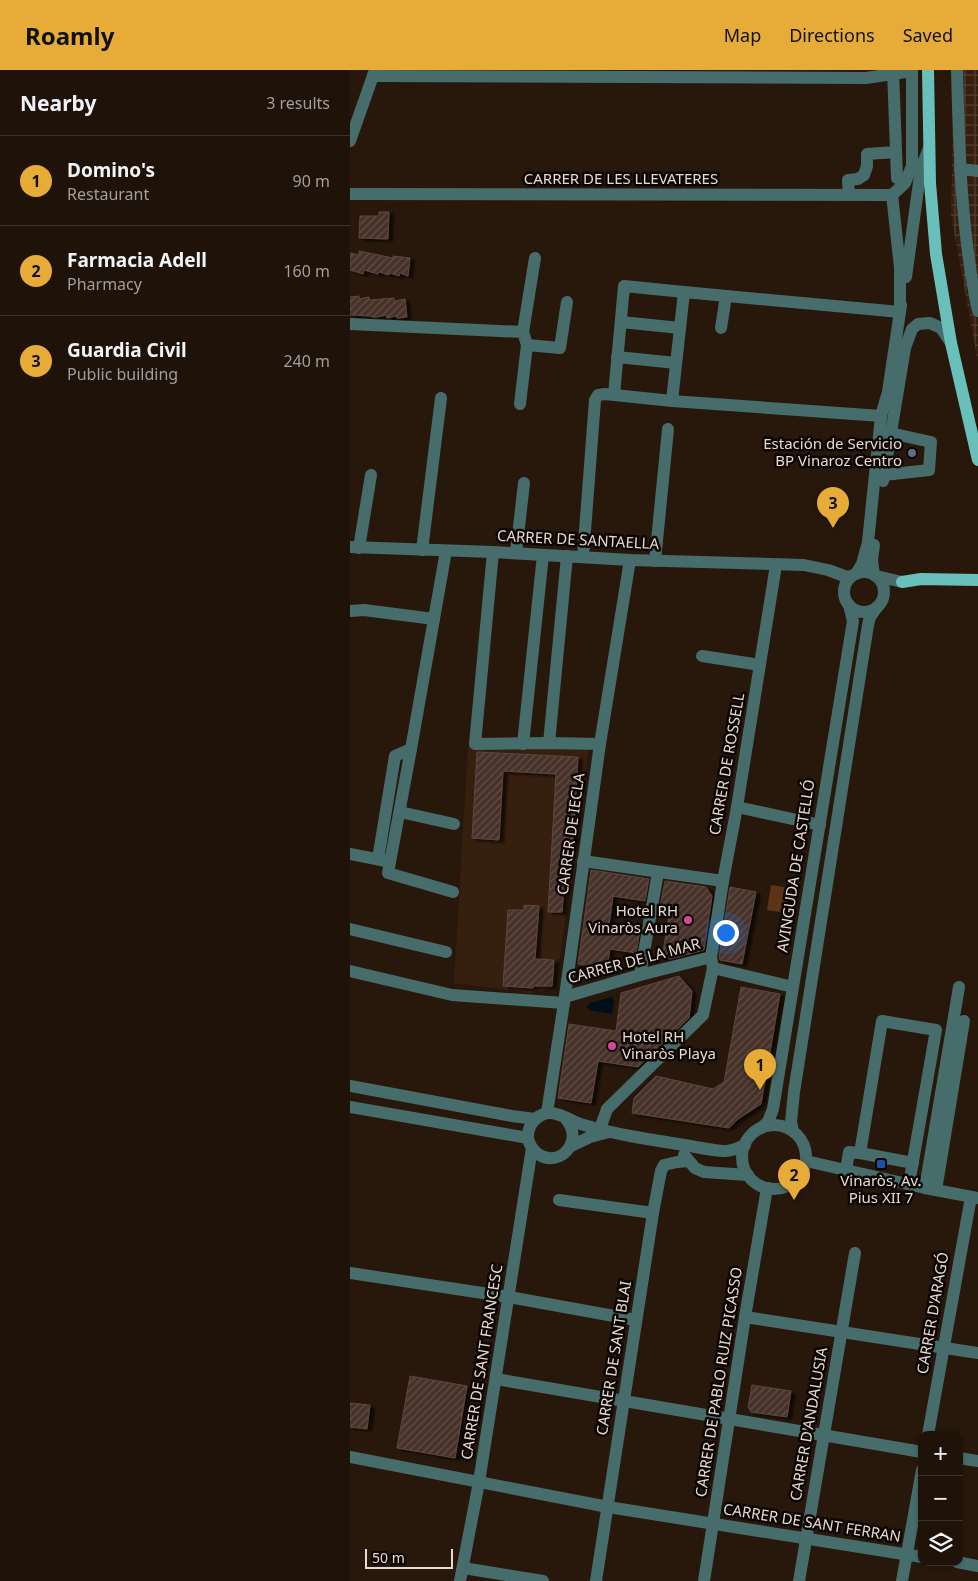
<!DOCTYPE html>
<html lang="en">
<head>
<meta charset="utf-8">
<style>
  body { margin:0; font-family:"Noto Sans",sans-serif; background:#2b2017; color:#f1f3f6 }
  .controls { position:absolute; right:15px; bottom:15px; display:grid; overflow:hidden; border-radius:10px; box-shadow:0 1px 4px #0004 }
  .controls button { width:45px; height:45px; display:grid; place-items:center; padding:0; border:0; border-bottom:1px solid #3c322a; background:#1e1209; color:#f1f3f6; font:25px sans-serif }
  .scale { position:absolute; left:15px; bottom:12px; width:88px; box-sizing:border-box; padding-left:5px; border:2px solid #e6dad2; border-top:0; font-size:14px; line-height:18px; white-space:nowrap; color:#e6dad2; -webkit-text-stroke:4px #0c0502; paint-order:stroke }
  .you { position:absolute; left:375px; top:862px; width:18px; height:18px; margin:-12px; border:4px solid #fff; border-radius:50%; background:#1a73e8; box-shadow:0 0 0 8px #1a73e833 }
  .badge { display:grid; place-items:center; width:32px; height:32px; border-radius:50%; background:#e7ac37; color:#111; font-size:16px; font-weight:700 }
  .pin { position:absolute; translate:-50% -41px; filter:drop-shadow(0 1px 2px #0008) }
  .pin::after { content:''; position:absolute; top:26px; width:18px; height:15px; background:inherit; clip-path:polygon(0 0,100% 0,50% 100%) }
  .list { margin:0; padding:0; list-style:none }
  h2 { display:flex; justify-content:space-between; align-items:center; height:65px; margin:0; padding:0 20px; font-size:21px }
  h2 small { font-size:16px; font-weight:400; color:#a19e9c }
  .list li { display:grid; grid-template-columns:32px 1fr auto; gap:15px; align-items:center; box-sizing:border-box; height:90px; padding:0 20px; border-top:1px solid #3c322a }
  .list b { display:block; font-size:19px; white-space:nowrap }
  .list p { margin:0; font-size:16px; white-space:nowrap; color:#a19e9c }
  .list em { font-size:16px; font-style:normal; color:#a19e9c }
  .icon { flex:none; width:28px; height:28px; fill:none; stroke:currentColor; stroke-width:2; stroke-linecap:round; stroke-linejoin:round }
  .map { position:relative; flex:none; width:628px; height:1511px; overflow:hidden }
  header { display:flex; align-items:center; gap:30px; box-sizing:border-box; height:70px; padding:0 25px; background:#e7ac37; color:#111 }
  header strong { font-size:24px }
  nav { display:flex; gap:28px; margin-inline-start:auto; font-size:18px }
  main { display:flex }
  aside { flex:1; background:#1e1209 }
  .map>svg:first-child { display:block }
  .built { fill:#361f0f }
  .industrial { fill:url(#industrial-grid) }
  .green { fill:#5c3415 }
  .water { fill:#000d1a }
  .building { fill:url(#building-hatch); stroke:#5d463f; filter:url(#shadow) }
  .lines { fill:none; stroke-linecap:round; stroke-linejoin:round }
  .minor { stroke:#466d6b; stroke-width:12 }
  .major { stroke:#69c0bb; stroke-width:12 }
  .service-dot { fill:#5c6f8a; stroke:#0c0502; stroke-width:2 }
  .hotel-dot { fill:#d1479c; stroke:#0c0502; stroke-width:2 }
  .transit-dot { fill:#1a4fb4; stroke:#0c0502; stroke-width:2 }
  .labels { text-anchor:middle; stroke-width:5; stroke-linejoin:round; paint-order:stroke }
  .street-label { font-size:15px; fill:#e6dad2; stroke:#0c0502 }
  .poi-label { font-size:15px; fill:#e6dad2; stroke:#0c0502; text-anchor:end }
</style>
</head>
<body>
<header>
<strong>Roamly</strong>
<nav><a>Map</a><a>Directions</a><a>Saved</a></nav>
</header>
<main>
<aside>
<h2>Nearby<small>3 results</small></h2>
<ul class="list">
<li><span class="badge">1</span><div><b>Domino's</b><p>Restaurant</p></div><em>90 m</em></li>
<li><span class="badge">2</span><div><b>Farmacia Adell</b><p>Pharmacy</p></div><em>160 m</em></li>
<li><span class="badge">3</span><div><b>Guardia Civil</b><p>Public building</p></div><em>240 m</em></li>
</ul>
</aside>
<div class="map">
<svg width="628" height="1511" viewBox="0 0 628 1511">
  <defs>
    <pattern id="industrial-grid" width="8" height="8" patternUnits="userSpaceOnUse" patternTransform="scale(1.25)"><rect width="8" height="8" fill="#361f0f"/><path d="M0 4h8M4 0v8" fill="none" stroke="#533f31"/></pattern>
    <pattern id="building-hatch" width="6" height="6" patternUnits="userSpaceOnUse" patternTransform="scale(1.25)"><rect width="6" height="6" fill="#47312a"/><path d="M-1 1l2-2M0 6l6-6M5 7l2-2" fill="none" stroke="#624e48"/></pattern>
    <filter id="shadow"><feDropShadow dx="4.5" dy="2.5" stdDeviation="1" flood-color="#0009"/></filter>
  </defs>
  <rect width="100%" height="100%" fill="#28180c"/>
  <!-- built -->
  <polygon class="built" points="118,677 238,679 238,686 210,887 206,897 204,918 180,923 104,913"/>
  <!-- industrial -->
  <polygon class="industrial" points="604,0 628,0 628,292 601,145"/>
  <!-- green -->
  <polygon class="green" points="421,815 440,818 436,843 417,840"/>
  <!-- water -->
  <polygon class="water" points="262,927 264,930 262,944 239,940 237,936 240,933"/>
  <!-- building -->
  <g class="building">
    <polygon points="29,142 39,142 38,169 9,168 10,146 29,146"/>
    <polygon points="9,181 43,188 43,186 60,188 58,206 50,203 49,206 40,203 39,205 29,202 28,204 14,200 13,204 0,200 0,183 9,185"/>
    <polygon points="9,226 9,229 19,227 19,230 44,228 45,231 55,229 57,247 49,248 47,248 46,246 37,248 36,245 27,247 22,247 21,246 0,245 0,227"/>
    <polygon points="127,682 228,687 223,772 220,772 220,784 216,785 212,842 198,842 206,704 153,701 149,770 122,768"/>
    <polygon points="241,800 299,809 295,831 263,826 259,855 290,860 286,883 260,879 257,898 228,894"/>
    <polygon points="315,811 356,817 362,826 354,880 321,889 312,888 320,839 310,837"/>
    <polygon points="380,817 406,822 392,894 370,890 369,887"/>
    <polygon points="174,835 189,836 185,889 204,890 202,916 183,916 183,918 153,916 158,840 174,840"/>
    <polygon points="329,906 342,921 339,948 288,997 248,991 241,1033 208,1028 219,954 266,961 271,923"/>
    <polygon points="391,917 430,924 411,1034 388,1049 379,1058 282,1043 284,1028 306,1006 363,1019 374,1012"/>
    <polygon points="60,1306 117,1316 105,1388 47,1378"/>
    <polygon points="402,1315 441,1321 437,1347 401,1342 398,1337"/>
    <polygon points="0,1333 20,1335 17,1359 0,1357"/>
  </g>
  <g class="lines">
    <!-- minor -->
    <g class="minor">
      <polyline points="543,0 547,108"/>
      <path d="M607 0C609 80 611 162 628 241"/>
      <polyline points="23,6 516,8 562,1"/>
      <polyline points="0,71 25,0"/>
      <polyline points="610,99 628,101"/>
      <polyline points="0,124 542,125"/>
      <polyline points="499,125 498,110 508,109 514,105 517,96 517,84 546,82"/>
      <polyline points="542,125 555,113 562,96 562,0"/>
      <polyline points="556,207 571,98 579,78"/>
      <polyline points="271,252 330,258"/>
      <polyline points="0,254 173,262 177,275 170,334"/>
      <polyline points="371,258 376,226"/>
      <polyline points="173,262 185,188"/>
      <polyline points="177,275 210,278 217,232"/>
      <polyline points="267,287 326,293"/>
      <polyline points="264,325 274,216 334,222"/>
      <polyline points="322,331 334,222 550,242 550,197 542,125"/>
      <polyline points="533,364 540,363 581,372 579,400 534,405"/>
      <polyline points="533,411 555,278 562,259 568,254 580,253 591,258 601,273"/>
      <polyline points="524,475 522,490 524,505"/>
      <polyline points="0,477 143,482 280,490 454,495 478,500 497,507 502,506"/>
      <polyline points="9,478 21,405"/>
      <polyline points="72,480 91,328"/>
      <polyline points="143,482 125,674 199,673 250,674"/>
      <polyline points="166,483 174,413"/>
      <polyline points="233,487 245,330 248,325 255,324 322,331 531,346"/>
      <polyline points="305,491 318,359"/>
      <circle cx="514" cy="522" r="20"/>
      <polyline points="506,504 512,494 518,472 531,346 538,322 551,235"/>
      <polyline points="526,506 552,512"/>
      <polyline points="0,541 14,540 84,549"/>
      <polyline points="352,586 410,595"/>
      <polyline points="199,673 217,486"/>
      <polyline points="173,674 193,485"/>
      <polyline points="61,679 96,481"/>
      <polyline points="387,737 470,755"/>
      <polyline points="50,742 104,754"/>
      <polyline points="0,784 36,791"/>
      <polyline points="28,789 45,686 61,679 38,803 103,822"/>
      <polyline points="233,791 373,811"/>
      <polyline points="0,859 96,882"/>
      <polyline points="363,898 443,917"/>
      <polyline points="0,901 102,925 214,933"/>
      <polyline points="290,905 308,802"/>
      <polyline points="215,927 290,905 361,887"/>
      <polyline points="0,1016 162,1046 185,1049"/>
      <polyline points="0,1037 178,1068"/>
      <polyline points="197,1043 214,933 250,674 280,490"/>
      <path d="M215 1048C236 1071 209 1099 188 1084 183 1080 179 1074 178 1068 177 1056 186 1045 198 1043 210 1042 222 1052 234 1055 264 1064 296 1069 328 1074 342 1076 358 1080 373 1081 380 1082 388 1078 395 1075"/>
      <circle cx="424" cy="1087" r="32"/>
      <polyline points="411,1058 418,1052 423,1039 503,551 499,535"/>
      <polyline points="250,1059 257,1039 353,945 363,898 361,887 373,811 387,737 426,495"/>
      <polyline points="443,1061 441,1052 444,1022 518,555 520,547 527,537"/>
      <polyline points="221,1076 240,1067 259,1062"/>
      <polyline points="510,1083 563,1093"/>
      <polyline points="334,1085 345,1098 354,1102 398,1105"/>
      <polyline points="456,1091 575,1118 628,1128"/>
      <polyline points="496,1100 499,1082 510,1083 532,951 586,960 559,1114"/>
      <polyline points="575,1118 609,917"/>
      <polyline points="586,1120 614,951"/>
      <polyline points="209,1130 303,1143"/>
      <polyline points="0,1203 159,1227 286,1250"/>
      <polyline points="395,1247 628,1283"/>
      <polyline points="146,1309 572,1382"/>
      <polyline points="578,1365 621,1127"/>
      <polyline points="0,1387 258,1437 572,1487"/>
      <polyline points="609,1388 628,1391"/>
      <polyline points="607,1492 628,1496"/>
      <polyline points="113,1498 193,1511"/>
      <polyline points="110,1511 129,1412 182,1078"/>
      <polyline points="246,1511 303,1143 311,1101 314,1095 327,1092 339,1091"/>
      <polyline points="354,1511 395,1247 417,1118"/>
      <polyline points="449,1511 505,1183"/>
      <polyline points="552,1511 572,1400"/>
    </g>
    <!-- major -->
    <g class="major">
      <polyline points="578,0 580,113 586,184 601,273 628,390"/>
      <polyline points="552,512 571,509 628,510"/>
    </g>
  </g>
  <!-- markers -->
  <circle class="service-dot" cx="562" cy="383" r="5"/>
  <g class="hotel-dot">
    <circle cx="338" cy="850" r="5"/>
    <circle cx="262" cy="976" r="5"/>
  </g>
  <rect class="transit-dot" x="526" y="1089" width="10" height="10" rx="2.5"/>
  <g class="labels">
    <!-- street labels -->
    <g class="street-label">
      <text x="271" y="114">CARRER DE LES LLEVATERES</text>
      <text transform="translate(228 470) rotate(3)" y="5">CARRER DE SANTAELLA</text>
      <text transform="translate(377 694) rotate(-80)" y="5">CARRER DE ROSSELL</text>
      <text transform="translate(221 764) rotate(-82)" y="5">CARRER DE IECLA</text>
      <text transform="translate(446 796) rotate(-81)" y="5">AVINGUDA DE CASTELLÓ</text>
      <text transform="translate(284 891) rotate(-15)" y="5">CARRER DE LA MAR</text>
      <text transform="translate(583 1243) rotate(-80)" y="5">CARRER D'ARAGÓ</text>
      <text transform="translate(264 1288) rotate(-81)" y="5">CARRER DE SANT BLAI</text>
      <text transform="translate(132 1292) rotate(-81)" y="5">CARRER DE SANT FRANCESC</text>
      <text transform="translate(369 1312) rotate(-81)" y="5">CARRER DE PABLO RUIZ PICASSO</text>
      <text transform="translate(459 1354) rotate(-80)" y="5">CARRER D'ANDALUSIA</text>
      <text transform="translate(462 1453) rotate(9)" y="5">CARRER DE SANT FERRAN</text>
    </g>
    <!-- poi labels -->
    <g class="poi-label">
      <text x="552" y="379">Estación de Servicio<tspan x="552" dy="17">BP Vinaroz Centro</tspan></text>
      <text x="328" y="846">Hotel RH<tspan x="328" dy="17">Vinaròs Aura</tspan></text>
      <text x="272" y="972" text-anchor="start">Hotel RH<tspan x="272" dy="17">Vinaròs Playa</tspan></text>
      <text x="531" y="1116" text-anchor="middle">Vinaròs, Av.<tspan x="531" dy="17">Pius XII 7</tspan></text>
    </g>
  </g>
</svg>
<div class="controls">
<button>+</button>
<button>−</button>
<button><svg class="icon" aria-label="layers" viewBox="0 0 24 24"><path d="M12 4l9 5-9 5-9-5zM3 14l9 5 9-5"/></svg></button>
</div>
<div class="scale">50 m</div>
<div class="you"></div>
<div class="pin badge" style="left:410px;top:1020px">1</div>
<div class="pin badge" style="left:444px;top:1130px">2</div>
<div class="pin badge" style="left:483px;top:458px">3</div>
</div>
</main>
</body>
</html>
